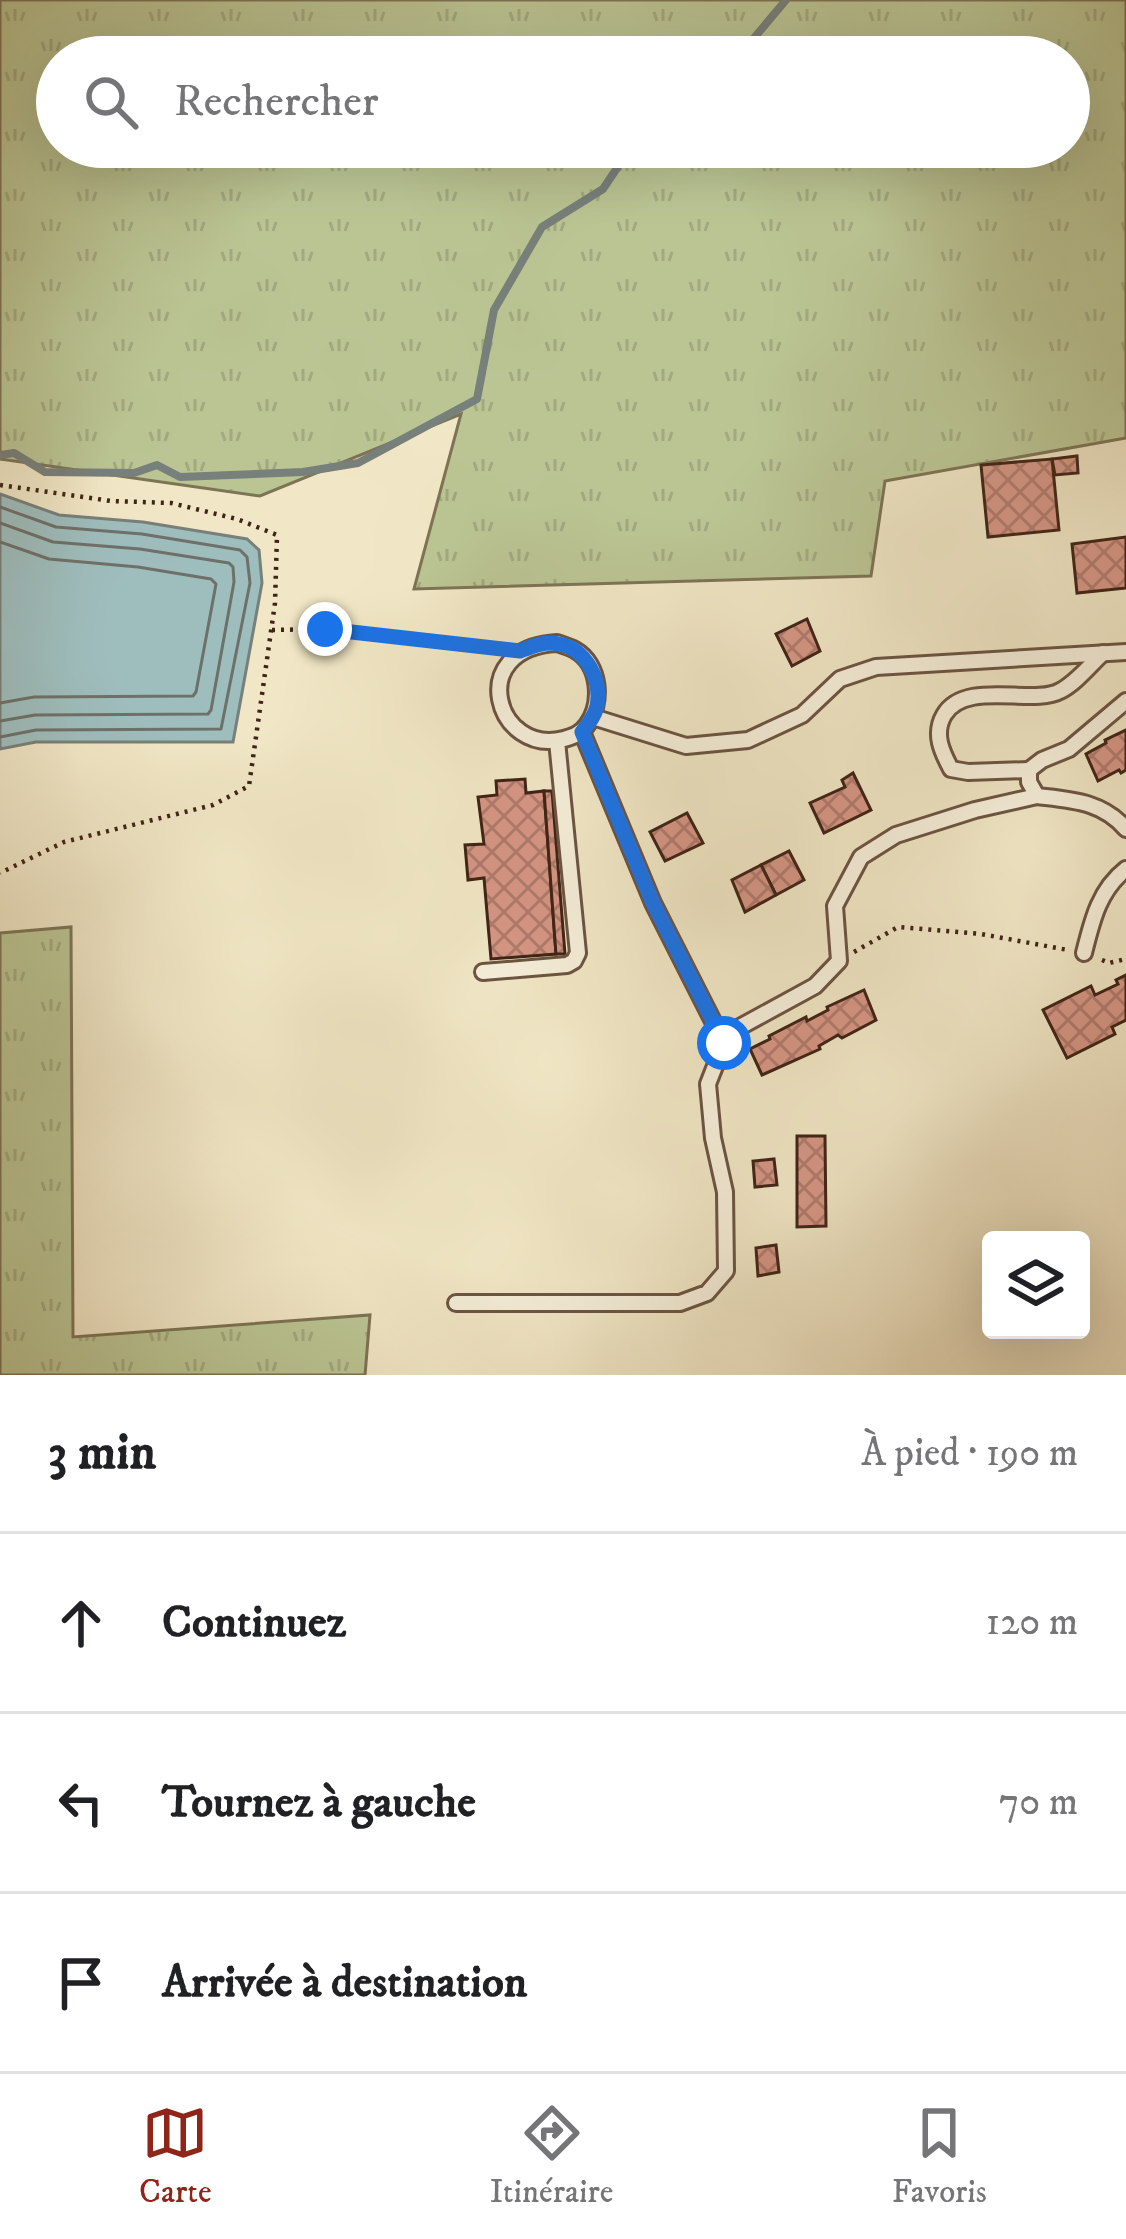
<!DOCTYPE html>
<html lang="fr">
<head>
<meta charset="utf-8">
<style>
  body { margin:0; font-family:"IM FELL DW Pica",serif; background:#f2f2f2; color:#202124 }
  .controls { position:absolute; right:36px; bottom:36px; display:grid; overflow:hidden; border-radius:12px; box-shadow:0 12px 48px #0002 }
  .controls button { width:108px; height:108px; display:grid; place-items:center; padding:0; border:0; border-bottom:3px solid #e0e0e0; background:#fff; color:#202124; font:60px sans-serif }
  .stop { position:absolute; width:36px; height:36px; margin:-27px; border:9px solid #1a73e8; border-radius:50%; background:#fff }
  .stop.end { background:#1a73e8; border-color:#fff; box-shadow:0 3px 12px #0008 }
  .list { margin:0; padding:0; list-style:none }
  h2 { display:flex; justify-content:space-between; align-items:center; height:156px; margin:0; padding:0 48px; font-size:51px }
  h2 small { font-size:39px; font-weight:400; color:#757577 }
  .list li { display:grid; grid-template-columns:78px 1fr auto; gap:36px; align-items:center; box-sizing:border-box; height:180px; padding:0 48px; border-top:3px solid #e0e0e0 }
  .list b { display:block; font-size:45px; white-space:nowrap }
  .list em { font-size:39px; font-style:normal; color:#757577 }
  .icon { flex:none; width:66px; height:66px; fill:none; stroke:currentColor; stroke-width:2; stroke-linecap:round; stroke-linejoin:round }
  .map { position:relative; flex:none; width:1126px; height:1375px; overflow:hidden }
  .search { position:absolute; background:#fff; box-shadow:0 12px 48px #0002; left:36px; right:36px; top:36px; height:132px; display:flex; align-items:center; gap:30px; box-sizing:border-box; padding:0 42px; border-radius:66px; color:#757577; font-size:45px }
  .sheet { height:696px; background:#fff }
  nav { display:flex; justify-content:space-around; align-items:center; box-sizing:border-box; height:168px; border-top:3px solid #e0e0e0; background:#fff; font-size:33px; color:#757577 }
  nav a { display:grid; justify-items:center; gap:6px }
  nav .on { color:#8f2418 }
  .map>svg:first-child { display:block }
  .grass { fill:url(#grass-tufts); stroke:#7d7455; stroke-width:3; fill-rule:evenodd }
  .water { fill:#9ebebe; stroke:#78807b; stroke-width:3 }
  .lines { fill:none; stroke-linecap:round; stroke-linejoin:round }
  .shore { stroke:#6e706a; stroke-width:3 }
  .stream { stroke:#78807b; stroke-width:8 }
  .building { fill:url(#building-cross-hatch); stroke:#3f2316; stroke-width:3 }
  .lane-casing { stroke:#6c5442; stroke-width:20 }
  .path { stroke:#3f2316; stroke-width:4.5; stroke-dasharray:3 6; stroke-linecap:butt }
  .lane { stroke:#f6efda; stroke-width:14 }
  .route { stroke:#1a73e8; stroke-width:15 }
</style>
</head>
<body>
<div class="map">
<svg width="1126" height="1375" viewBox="0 0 1126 1375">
  <defs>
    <pattern id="grass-tufts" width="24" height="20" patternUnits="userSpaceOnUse" patternTransform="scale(3)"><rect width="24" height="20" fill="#bbc594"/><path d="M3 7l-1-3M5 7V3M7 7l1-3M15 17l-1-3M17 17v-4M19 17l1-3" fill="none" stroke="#a2a97f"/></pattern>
    <pattern id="building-cross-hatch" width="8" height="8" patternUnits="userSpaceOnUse" patternTransform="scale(3)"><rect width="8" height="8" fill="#d69685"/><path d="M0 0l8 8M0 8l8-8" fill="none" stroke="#af7a6c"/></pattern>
  </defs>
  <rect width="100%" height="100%" fill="#f1e7c6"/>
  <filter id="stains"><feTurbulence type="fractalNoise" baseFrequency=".00167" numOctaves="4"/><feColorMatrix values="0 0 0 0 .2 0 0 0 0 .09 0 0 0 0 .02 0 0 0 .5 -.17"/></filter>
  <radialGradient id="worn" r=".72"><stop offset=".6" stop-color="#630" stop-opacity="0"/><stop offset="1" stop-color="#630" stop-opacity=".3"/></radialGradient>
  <!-- grass -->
  <g class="grass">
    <path d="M0 0H1126V438L885 481 871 576 414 589 461 414 260 496 0 459ZM57 57H1069V147H57Z"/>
    <polygon points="71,927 73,1337 370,1315 365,1375 0,1375 0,933"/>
  </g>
  <!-- water -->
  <polygon class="water" points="0,494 59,515 143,522 247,539 259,550 262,583 233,742 36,742 0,749"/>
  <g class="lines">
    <!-- shore -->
    <g class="shore">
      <polyline points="0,507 56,527 142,534 240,550 247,557 250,583 221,729 36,730 0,737"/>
      <polyline points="0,523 53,542 140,549 229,563 233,567 234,582 211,710 208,714 35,715 0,721"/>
      <polyline points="0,542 49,559 138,567 211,579 216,584 196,692 193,696 34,697 0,703"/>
    </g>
    <!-- stream -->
    <g class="stream">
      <polyline points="738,57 786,0"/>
      <polyline points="0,455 14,453 45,472 134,473 157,465 180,477 303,472 358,463 477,399 494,310 542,227 603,189 631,147"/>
    </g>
  </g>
  <!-- building -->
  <g class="building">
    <polygon points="1077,456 1078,473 1055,475 1052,459"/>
    <polygon points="1052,459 1059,530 988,537 981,465"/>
    <polygon points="1126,537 1126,588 1077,593 1072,544"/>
    <polygon points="807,619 820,651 792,666 776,634"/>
    <polygon points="1126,730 1126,770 1121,773 1119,770 1098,781 1086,754 1106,743 1105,740"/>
    <polygon points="853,773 871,810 824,833 810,803 845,787 842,780"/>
    <polygon points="525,779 526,793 544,791 556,954 491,959 484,878 468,880 465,845 484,844 478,797 497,795 496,781"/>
    <polygon points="544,791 552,791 565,954 556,954"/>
    <polygon points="687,813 703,843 665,861 650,832"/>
    <polygon points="789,851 804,880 776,895 761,865"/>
    <polygon points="761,865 776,895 745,912 732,880"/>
    <polygon points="1126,975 1126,1020 1112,1027 1115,1034 1067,1058 1043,1010 1091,986 1095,995 1118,984 1116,980"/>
    <polygon points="864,990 876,1020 842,1038 838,1035 819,1046 820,1049 762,1075 750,1049 770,1039 769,1036 806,1017 807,1021 828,1010 827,1007"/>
    <polygon points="797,1136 825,1136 826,1226 797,1227"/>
    <polygon points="774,1159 777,1185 755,1187 753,1161"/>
    <polygon points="776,1245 779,1272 758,1276 756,1248"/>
  </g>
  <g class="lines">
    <!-- lane casing -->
    <g class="lane-casing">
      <g id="lane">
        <path d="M557 643C563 645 570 647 575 650 600 664 603 703 587 725 581 733 575 736 564 739 496 757 464 648 557 643Z"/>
        <path d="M1126 701 1069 749 1042 760 1029 770V782L1037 796C1071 800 1102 801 1126 829"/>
        <polyline points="593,717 686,746 748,740 802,715 840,679 876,667 1126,652"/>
        <polyline points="582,732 653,903 724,1043"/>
        <path d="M1029 770 968 772 951 769C942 752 933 734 944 715 965 679 1033 706 1060 691 1076 683 1090 665 1103 653"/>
        <path d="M1084 953C1092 921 1099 890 1126 869"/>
        <polyline points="483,972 567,965 574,961 578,953 557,741"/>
        <polyline points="456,1303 680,1303 707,1293 726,1271 725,1192 713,1138 708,1084 724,1043 738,1028 815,986 839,961 835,906 861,857 896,835 975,810 1037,796"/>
      </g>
    </g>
    <!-- path -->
    <g class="path">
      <polyline points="0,485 111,501 171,503 237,519 277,535 275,603 249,786 213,805 64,842 0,873"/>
      <polyline points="272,630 325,629 497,648"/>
      <polyline points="854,952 898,927 981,934 1068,950"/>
      <polyline points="1102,960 1109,963 1126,959"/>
    </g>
    <!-- lane -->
    <use href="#lane" class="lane"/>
  </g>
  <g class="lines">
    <!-- route -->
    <path class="route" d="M325 629 520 651C533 646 545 641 559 644 586 649 602 680 597 706 595 716 588 724 582 732L653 903 724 1043"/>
  </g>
  <rect width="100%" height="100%" filter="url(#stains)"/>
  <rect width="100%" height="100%" fill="url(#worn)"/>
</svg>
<div class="controls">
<button><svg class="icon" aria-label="layers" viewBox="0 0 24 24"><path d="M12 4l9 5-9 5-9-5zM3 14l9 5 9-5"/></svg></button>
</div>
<div class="stop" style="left:724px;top:1043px"></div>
<div class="stop end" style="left:325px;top:629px"></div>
<div class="search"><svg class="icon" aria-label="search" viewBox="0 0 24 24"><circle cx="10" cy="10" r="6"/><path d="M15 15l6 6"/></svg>Rechercher</div>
</div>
<section class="sheet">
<h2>3 min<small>À pied · 190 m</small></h2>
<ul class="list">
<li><svg class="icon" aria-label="ahead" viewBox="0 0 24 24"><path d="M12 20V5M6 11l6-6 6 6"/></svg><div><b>Continuez</b></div><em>120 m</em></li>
<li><svg class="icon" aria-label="left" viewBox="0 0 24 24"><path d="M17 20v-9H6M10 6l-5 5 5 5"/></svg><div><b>Tournez à gauche</b></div><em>70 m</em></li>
<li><svg class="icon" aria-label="arrive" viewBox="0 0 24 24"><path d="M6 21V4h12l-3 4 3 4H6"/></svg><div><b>Arrivée à destination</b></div></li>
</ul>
</section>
<nav>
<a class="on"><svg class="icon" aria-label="map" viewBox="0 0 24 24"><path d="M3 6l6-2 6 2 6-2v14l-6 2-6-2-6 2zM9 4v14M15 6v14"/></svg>Carte</a>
<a><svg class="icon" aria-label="directions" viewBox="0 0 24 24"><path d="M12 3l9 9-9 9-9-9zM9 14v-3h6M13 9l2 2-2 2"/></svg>Itinéraire</a>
<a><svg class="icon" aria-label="saved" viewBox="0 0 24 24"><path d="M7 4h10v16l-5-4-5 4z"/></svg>Favoris</a>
</nav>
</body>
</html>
